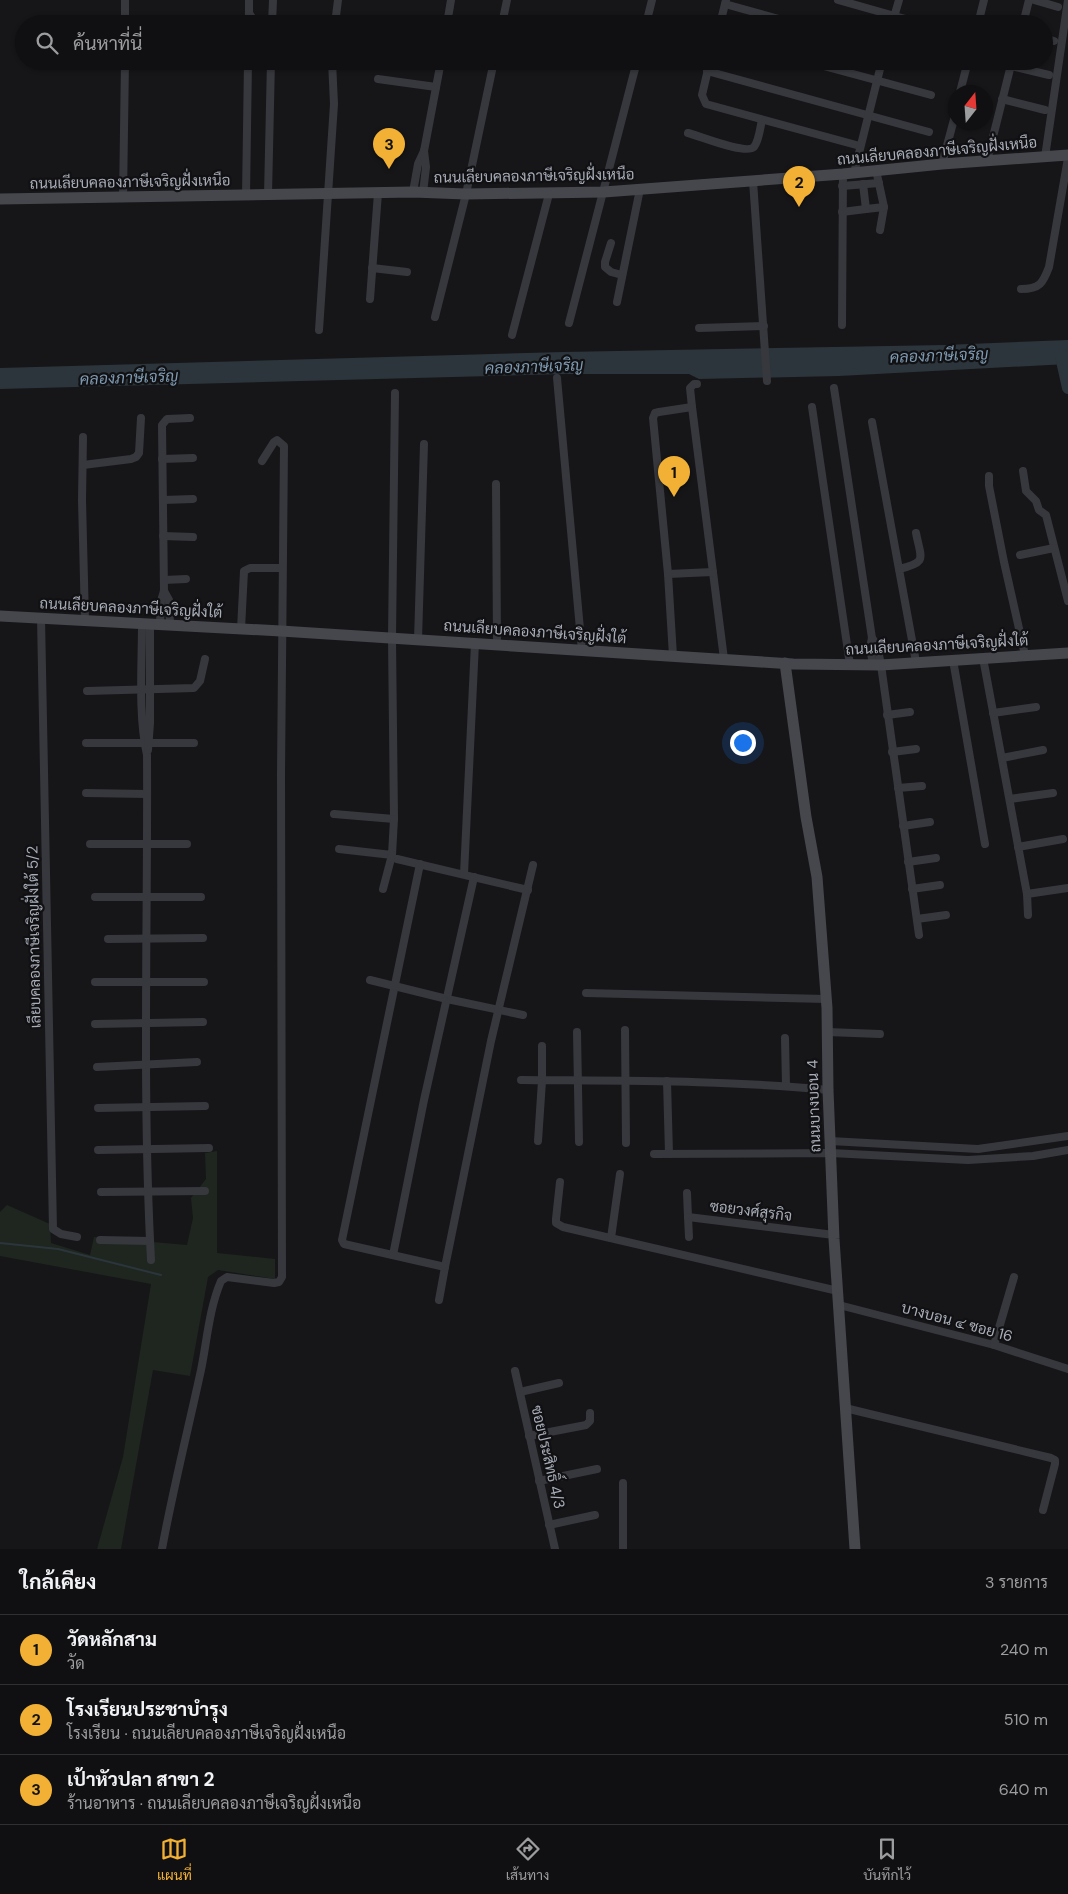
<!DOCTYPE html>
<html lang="th">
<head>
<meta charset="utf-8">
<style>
  body { margin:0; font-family:"DM Sans",Sarabun,sans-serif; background:#1e1e20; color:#f1f3f6 }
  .compass { position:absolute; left:948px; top:85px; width:45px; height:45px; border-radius:50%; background:#101012; box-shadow:0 1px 4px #0004; rotate:17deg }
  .you { position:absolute; left:742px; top:742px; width:18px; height:18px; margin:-12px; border:4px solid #fff; border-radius:50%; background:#1a73e8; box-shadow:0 0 0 8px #1a73e833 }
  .badge { display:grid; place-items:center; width:32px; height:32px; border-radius:50%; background:#f2b134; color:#111; font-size:16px; font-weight:700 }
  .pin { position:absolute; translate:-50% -41px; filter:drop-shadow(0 1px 2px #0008) }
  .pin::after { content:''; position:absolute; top:26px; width:18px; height:15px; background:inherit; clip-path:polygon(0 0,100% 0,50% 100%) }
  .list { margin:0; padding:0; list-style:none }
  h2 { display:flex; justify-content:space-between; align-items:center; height:65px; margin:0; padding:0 20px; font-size:21px }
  h2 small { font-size:16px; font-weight:400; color:#9c9d9f }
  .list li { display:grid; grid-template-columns:32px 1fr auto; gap:15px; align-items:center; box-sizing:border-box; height:70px; padding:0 20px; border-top:1px solid #303032 }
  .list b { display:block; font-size:19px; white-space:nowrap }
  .list p { margin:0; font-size:16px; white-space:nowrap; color:#9c9d9f }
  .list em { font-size:16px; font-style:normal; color:#9c9d9f }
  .icon { flex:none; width:28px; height:28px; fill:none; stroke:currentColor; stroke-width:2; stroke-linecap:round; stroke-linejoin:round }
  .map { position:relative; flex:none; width:1068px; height:1549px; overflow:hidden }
  .search { position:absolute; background:#101012; box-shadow:0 1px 4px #0004; left:15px; right:15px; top:15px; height:55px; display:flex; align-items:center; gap:12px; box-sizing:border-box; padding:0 18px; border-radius:28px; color:#9c9d9f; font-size:19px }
  .sheet { height:275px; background:#101012 }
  nav { display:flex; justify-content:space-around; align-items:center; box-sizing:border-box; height:70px; border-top:1px solid #303032; background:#101012; font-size:14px; color:#9c9d9f }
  nav a { display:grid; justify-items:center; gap:2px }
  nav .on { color:#f2b134 }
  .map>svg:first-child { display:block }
  .green { fill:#1e261f }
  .water { fill:#2c353c }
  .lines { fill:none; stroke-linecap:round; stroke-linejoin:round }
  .stream { stroke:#2c353c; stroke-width:2 }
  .river { stroke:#2c353c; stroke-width:12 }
  .street { stroke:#37383d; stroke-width:8 }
  .secondary { stroke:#45474d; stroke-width:11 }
  .labels { text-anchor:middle; stroke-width:4.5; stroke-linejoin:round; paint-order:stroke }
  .street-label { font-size:15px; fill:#a8adb8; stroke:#111113 }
  .water-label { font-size:16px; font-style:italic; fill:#7f9bb3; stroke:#111113 }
</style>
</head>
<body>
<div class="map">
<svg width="1068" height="1549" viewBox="0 0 1068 1549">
  <rect width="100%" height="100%" fill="#161618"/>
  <!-- green -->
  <polygon class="green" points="217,1151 217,1253 275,1259 275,1279 218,1270 208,1277 190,1376 153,1370 121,1549 97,1549 123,1457 151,1284 0,1256 0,1212 7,1205 50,1224 51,1243 90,1255 94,1237 187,1245 193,1218 191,1198 206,1179 205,1153"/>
  <!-- water -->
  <polygon class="water" points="1068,340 1068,364 839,376 699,379 689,374 563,374 0,389 0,368 563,352 945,345"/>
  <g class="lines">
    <!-- stream -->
    <polyline class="stream" points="0,1243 58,1249 161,1275"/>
    <!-- river -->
    <polyline class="river" points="1060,352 1068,388"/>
    <!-- street -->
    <g class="street">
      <polyline points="838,0 923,24"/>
      <polyline points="1034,0 1058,7"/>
      <polyline points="725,4 797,24"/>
      <polyline points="249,13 256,24"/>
      <polyline points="125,24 125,0"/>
      <polyline points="249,24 249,0"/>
      <polyline points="272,24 273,0"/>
      <polyline points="335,24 338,0"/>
      <polyline points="447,24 451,0"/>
      <polyline points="502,24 507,0"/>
      <polyline points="646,24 652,0"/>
      <polyline points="720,24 726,0"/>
      <polyline points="892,24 899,0"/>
      <polyline points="978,24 984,0"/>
      <polyline points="1023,24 1029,0"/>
      <polyline points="1044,38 1054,41"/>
      <polyline points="710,61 702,95 706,104 860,146"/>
      <polyline points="805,61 931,95"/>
      <polyline points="934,61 938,62"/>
      <polyline points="1011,66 1049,75"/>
      <polyline points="707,71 929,132"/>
      <polyline points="378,79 436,87"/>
      <polyline points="960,92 968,61"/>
      <polyline points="1002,99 1045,110"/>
      <path d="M688 133C700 136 746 155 754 147 759 141 760 128 762 120"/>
      <polyline points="1045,157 1068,0"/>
      <polyline points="987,161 1012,61"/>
      <polyline points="942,164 956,112"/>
      <polyline points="876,170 884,207 880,230"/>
      <polyline points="854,173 882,61"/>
      <polyline points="753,181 767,381"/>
      <polyline points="842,186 879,183"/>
      <polyline points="413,192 418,164 424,151 441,61"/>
      <polyline points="423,193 426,167 424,151"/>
      <polyline points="268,195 271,61"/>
      <polyline points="246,196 248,61"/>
      <polyline points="123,198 125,61"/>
      <polyline points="866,209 884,207"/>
      <polyline points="842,212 866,209 863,184"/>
      <polyline points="611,243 605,262 605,267 611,272 622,275"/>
      <polyline points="372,268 407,272"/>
      <path d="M1021 289C1040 289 1043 283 1049 267L1068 158"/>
      <polyline points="370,299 378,193"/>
      <polyline points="617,302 640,189"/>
      <polyline points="435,317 466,194 494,61"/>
      <polyline points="569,323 637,61"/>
      <polyline points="842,325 843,174"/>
      <polyline points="699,328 764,326"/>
      <polyline points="319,330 334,104 332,61"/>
      <polyline points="512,335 549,194"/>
      <polyline points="557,378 582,651"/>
      <polyline points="697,384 694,384 690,388 692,407 724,659"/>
      <polyline points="834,388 872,638 870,647 873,665"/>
      <polyline points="812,407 850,665"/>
      <polyline points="872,422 916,662"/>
      <polyline points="83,437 82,500 85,620"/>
      <polyline points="162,459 193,458"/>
      <polyline points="83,465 131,459 136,457 139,453 141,418"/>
      <polyline points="1023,471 1026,491 1036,501 1039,510 1046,515 1068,601"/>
      <polyline points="989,476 989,486 1004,562 1025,655"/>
      <polyline points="496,484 497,645"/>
      <polyline points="163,500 193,499"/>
      <polyline points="163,536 193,537"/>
      <polyline points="1020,555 1054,548"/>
      <path d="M899 569C928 562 921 559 916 533"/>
      <polyline points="668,574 713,572"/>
      <polyline points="164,580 186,579"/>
      <polyline points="164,591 169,600 170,624"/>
      <polyline points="41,618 53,1229 61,1234 77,1237"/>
      <path d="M142 624C142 666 138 714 147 755 148 923 142 1092 151 1260"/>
      <polyline points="160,624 161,601 164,591 162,425 167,419 190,418"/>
      <polyline points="241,629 244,571 250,568 282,568"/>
      <polyline points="872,638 877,645 881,665 919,935"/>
      <polyline points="418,640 424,444"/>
      <polyline points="673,656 668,574 653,418 655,413 659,412 692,407"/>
      <polyline points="983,658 1027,894 1028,915"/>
      <polyline points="953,660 985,844"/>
      <polyline points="87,691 194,688 200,681 205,659"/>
      <polyline points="993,713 1036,707"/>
      <polyline points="887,715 910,712"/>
      <polyline points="86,743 194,743"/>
      <polyline points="148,750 150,723 150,624"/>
      <polyline points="892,752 916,749"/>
      <polyline points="1002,758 1043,750"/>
      <polyline points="898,788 922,786"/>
      <polyline points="86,793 147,794"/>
      <polyline points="1010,799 1053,793"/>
      <polyline points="334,814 394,819 392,638 395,393"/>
      <polyline points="903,826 930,822"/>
      <polyline points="90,844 187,844"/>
      <polyline points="1018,847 1063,839"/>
      <polyline points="339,849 392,855 394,819"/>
      <polyline points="397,859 528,890"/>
      <polyline points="908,862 936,858"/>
      <polyline points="420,864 342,1240 344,1244 445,1267 439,1300"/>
      <polyline points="464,874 475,643"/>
      <polyline points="383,889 392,855"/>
      <polyline points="912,889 940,885"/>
      <polyline points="1027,894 1068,888"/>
      <polyline points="95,897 201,897"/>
      <polyline points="917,919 946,915"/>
      <polyline points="108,939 203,938"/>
      <polyline points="370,980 447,999 523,1015"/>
      <polyline points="95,982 204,982"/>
      <polyline points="586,993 826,999"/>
      <polyline points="95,1024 203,1022"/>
      <polyline points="625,1030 626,1143"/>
      <polyline points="577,1032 579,1142"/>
      <polyline points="827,1032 880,1034"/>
      <polyline points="785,1038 786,1086"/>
      <polyline points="97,1067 197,1062"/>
      <path d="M521 1080C623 1081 726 1080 828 1090"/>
      <polyline points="667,1081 669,1154"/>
      <polyline points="98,1108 205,1106"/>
      <polyline points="538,1141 542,1081 542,1046"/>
      <polyline points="830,1141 978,1149 1068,1136"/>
      <polyline points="98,1150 209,1148"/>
      <polyline points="654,1154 831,1153 968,1160 1033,1156 1068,1150"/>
      <polyline points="560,1182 556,1219 556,1223 563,1227 838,1291"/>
      <polyline points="101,1192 205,1191"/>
      <polyline points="687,1193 688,1217 834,1235"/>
      <polyline points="688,1217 689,1237"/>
      <polyline points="611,1238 620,1174"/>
      <polyline points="100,1240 150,1241"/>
      <polyline points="393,1255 424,1100 474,877"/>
      <polyline points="445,1267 491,1041 533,865"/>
      <polyline points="839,1305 994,1345 1068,1369"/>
      <polyline points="994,1345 1014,1277"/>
      <polyline points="515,1371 555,1549"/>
      <polyline points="520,1392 559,1383"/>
      <polyline points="845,1408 1051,1458 1055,1460 1055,1464 1043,1510"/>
      <polyline points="529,1436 586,1425 590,1421 590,1413"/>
      <polyline points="539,1481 597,1469"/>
      <polyline points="549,1525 595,1515"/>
      <path d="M162 1549C173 1489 188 1430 201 1370 207 1341 209 1309 221 1281L227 1277 274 1283 279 1282 282 1277 281 774 284 446 277 440 274 442 262 461"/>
      <polyline points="623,1549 623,1483"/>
    </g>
    <!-- secondary -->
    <g class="secondary">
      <polyline points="0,199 413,192 466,194 604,192 843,174 942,164 1068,155"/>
      <polyline points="0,616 281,631 793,664 881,665 1068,653"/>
      <polyline points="785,663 806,817 817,877 827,1008 828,1090 834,1239 855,1549"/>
    </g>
  </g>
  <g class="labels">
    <!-- street labels -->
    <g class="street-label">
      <text transform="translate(937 151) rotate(-5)" y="5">ถนนเลียบคลองภาษีเจริญฝั่งเหนือ</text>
      <text transform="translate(534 176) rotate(-1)" y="5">ถนนเลียบคลองภาษีเจริญฝั่งเหนือ</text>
      <text transform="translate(130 182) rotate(-1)" y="5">ถนนเลียบคลองภาษีเจริญฝั่งเหนือ</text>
      <text transform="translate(131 608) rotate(3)" y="5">ถนนเลียบคลองภาษีเจริญฝั่งใต้</text>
      <text transform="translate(535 632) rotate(4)" y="5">ถนนเลียบคลองภาษีเจริญฝั่งใต้</text>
      <text transform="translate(937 645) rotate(-3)" y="5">ถนนเลียบคลองภาษีเจริญฝั่งใต้</text>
      <text transform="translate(34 937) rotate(-91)" y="5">เลียบคลองภาษีเจริญฝั่งใต้ 5/2</text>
      <text transform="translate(814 1106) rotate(-92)" y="5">ถนนบางบอน 4</text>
      <text transform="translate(751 1211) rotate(7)" y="5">ซอยวงศ์สุรกิจ</text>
      <text transform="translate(957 1322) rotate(15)" y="5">บางบอน ๔ ซอย 16</text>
      <text transform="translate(548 1457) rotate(77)" y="5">ซอยประสิทธิ์ 4/3</text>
    </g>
    <!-- water labels -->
    <g class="water-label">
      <text transform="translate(939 355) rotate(-2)" y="6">คลองภาษีเจริญ</text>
      <text transform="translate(534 366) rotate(-2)" y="6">คลองภาษีเจริญ</text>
      <text transform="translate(129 377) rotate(-2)" y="6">คลองภาษีเจริญ</text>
    </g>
  </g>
</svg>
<svg class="compass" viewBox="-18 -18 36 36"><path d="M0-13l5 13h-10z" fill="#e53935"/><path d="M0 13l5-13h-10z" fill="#9c9d9f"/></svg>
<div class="you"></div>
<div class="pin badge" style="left:674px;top:497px">1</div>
<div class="pin badge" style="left:799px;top:207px">2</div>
<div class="pin badge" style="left:389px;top:169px">3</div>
<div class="search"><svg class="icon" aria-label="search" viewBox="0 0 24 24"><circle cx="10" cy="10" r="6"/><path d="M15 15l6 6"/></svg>ค้นหาที่นี่</div>
</div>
<section class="sheet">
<h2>ใกล้เคียง<small>3 รายการ</small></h2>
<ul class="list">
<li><span class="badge">1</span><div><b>วัดหลักสาม</b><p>วัด</p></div><em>240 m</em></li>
<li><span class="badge">2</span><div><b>โรงเรียนประชาบำรุง</b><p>โรงเรียน · ถนนเลียบคลองภาษีเจริญฝั่งเหนือ</p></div><em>510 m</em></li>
<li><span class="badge">3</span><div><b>เป้าหัวปลา สาขา 2</b><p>ร้านอาหาร · ถนนเลียบคลองภาษีเจริญฝั่งเหนือ</p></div><em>640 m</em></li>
</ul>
</section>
<nav>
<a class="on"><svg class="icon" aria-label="map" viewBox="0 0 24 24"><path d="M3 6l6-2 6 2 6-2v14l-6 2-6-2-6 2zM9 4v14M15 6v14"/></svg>แผนที่</a>
<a><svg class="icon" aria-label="directions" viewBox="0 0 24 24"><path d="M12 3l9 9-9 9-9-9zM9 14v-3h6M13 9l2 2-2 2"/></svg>เส้นทาง</a>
<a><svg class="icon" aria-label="saved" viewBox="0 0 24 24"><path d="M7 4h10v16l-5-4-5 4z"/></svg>บันทึกไว้</a>
</nav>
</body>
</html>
